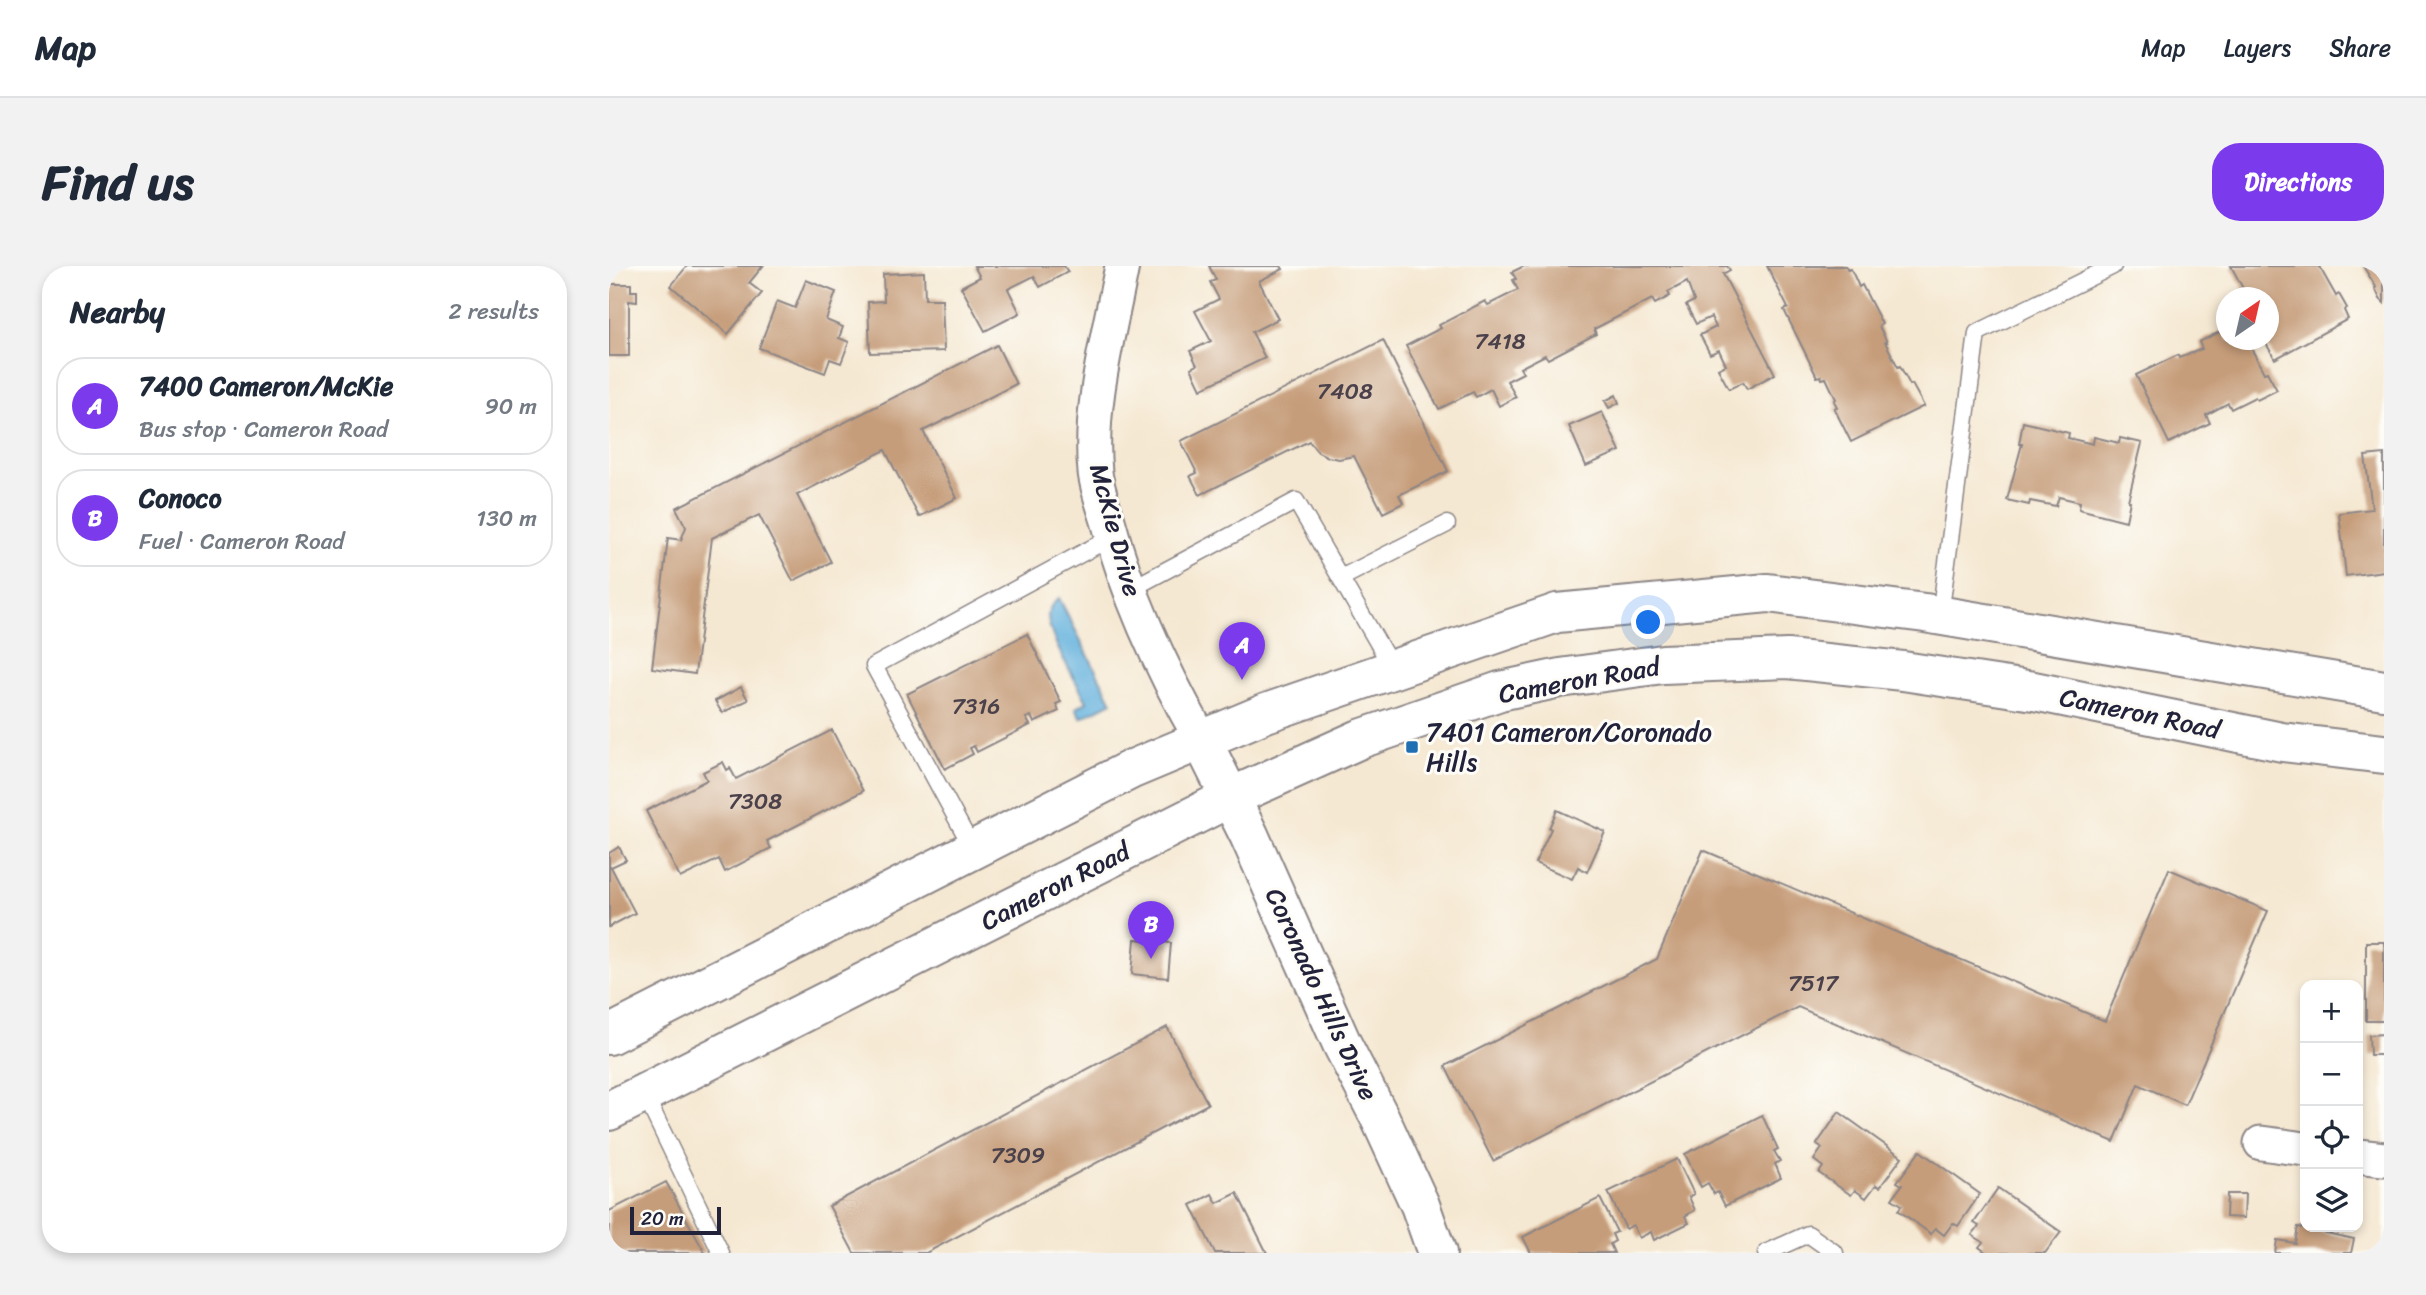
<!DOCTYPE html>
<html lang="en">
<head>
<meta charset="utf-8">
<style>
  body { margin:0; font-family:Sriracha,sans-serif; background:#f2f2f3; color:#1f2937 }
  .controls { position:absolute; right:21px; bottom:21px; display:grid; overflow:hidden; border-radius:14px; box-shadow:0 4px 10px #0003 }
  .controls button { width:63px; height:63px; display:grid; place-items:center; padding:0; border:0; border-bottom:2px solid #e0e1e3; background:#fff; color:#1f2937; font:35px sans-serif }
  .compass { position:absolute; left:1607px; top:21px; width:63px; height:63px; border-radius:50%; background:#fff; box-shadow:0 4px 10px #0003; rotate:34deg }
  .scale { position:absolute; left:21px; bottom:18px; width:91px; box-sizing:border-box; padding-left:7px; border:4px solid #22223b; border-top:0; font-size:19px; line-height:24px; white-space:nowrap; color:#22223b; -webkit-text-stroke:5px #fdfcf7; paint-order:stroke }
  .you { position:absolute; left:1040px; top:357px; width:24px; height:24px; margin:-18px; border:5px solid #fff; border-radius:50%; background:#1a73e8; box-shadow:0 0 0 10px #1a73e833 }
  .badge { display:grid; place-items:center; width:46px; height:46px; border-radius:50%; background:#7c3aed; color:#fff; font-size:23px; font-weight:700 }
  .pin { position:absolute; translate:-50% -58px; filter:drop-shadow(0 2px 4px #0008) }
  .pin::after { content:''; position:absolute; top:37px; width:24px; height:21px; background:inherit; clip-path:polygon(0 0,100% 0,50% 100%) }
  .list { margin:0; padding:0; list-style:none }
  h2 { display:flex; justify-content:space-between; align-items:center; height:91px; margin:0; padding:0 28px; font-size:30px }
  h2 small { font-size:23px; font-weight:400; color:#747a83 }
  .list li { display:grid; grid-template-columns:46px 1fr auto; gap:21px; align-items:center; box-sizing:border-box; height:98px; margin:0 14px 14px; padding:0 14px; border:2px solid #e0e1e3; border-radius:28px }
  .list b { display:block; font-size:26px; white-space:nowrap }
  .list p { margin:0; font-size:23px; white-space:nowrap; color:#747a83 }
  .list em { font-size:23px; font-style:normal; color:#747a83 }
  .icon { flex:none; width:38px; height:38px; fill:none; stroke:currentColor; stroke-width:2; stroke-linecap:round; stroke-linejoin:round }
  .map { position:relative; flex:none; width:1775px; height:987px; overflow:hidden; border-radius:28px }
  header { display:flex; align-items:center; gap:42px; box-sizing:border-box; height:98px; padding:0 35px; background:#fff; border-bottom:2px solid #e0e1e3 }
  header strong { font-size:33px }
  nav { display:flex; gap:38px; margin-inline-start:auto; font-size:24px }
  .intro { display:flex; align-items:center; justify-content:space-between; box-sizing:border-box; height:168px; padding:0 42px }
  h1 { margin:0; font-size:49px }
  .button { padding:18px 32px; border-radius:28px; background:#7c3aed; color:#fff; font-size:24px; font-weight:700 }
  main { display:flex; gap:42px; padding:0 42px }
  aside { flex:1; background:#fff; border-radius:28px; box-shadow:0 4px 10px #0003 }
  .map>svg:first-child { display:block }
  .water { fill:#64b1dd; stroke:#436a8c; stroke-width:2 }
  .building { fill:#c69d7a }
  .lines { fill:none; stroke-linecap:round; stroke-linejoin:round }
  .lane-casing { stroke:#8c8586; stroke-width:19 }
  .street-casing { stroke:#8c8586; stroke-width:37 }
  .secondary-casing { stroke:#8c8586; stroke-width:42 }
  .lane { stroke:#fff; stroke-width:16 }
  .street { stroke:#fff; stroke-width:33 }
  .secondary { stroke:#fff; stroke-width:38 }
  .poi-dot { fill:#1f6fb2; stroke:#fdfcf7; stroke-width:2.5 }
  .labels { text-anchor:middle; stroke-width:6; stroke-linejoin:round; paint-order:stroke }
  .number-label { font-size:23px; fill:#4b414b }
  .street-label { font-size:26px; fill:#22223b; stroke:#fdfcf7 }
  .poi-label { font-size:26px; fill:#22223b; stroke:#fdfcf7; text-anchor:start }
</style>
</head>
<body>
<header>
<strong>Map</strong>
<nav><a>Map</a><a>Layers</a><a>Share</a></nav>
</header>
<div class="intro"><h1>Find us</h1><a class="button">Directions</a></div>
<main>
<aside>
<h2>Nearby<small>2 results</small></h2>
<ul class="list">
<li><span class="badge">A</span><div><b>7400 Cameron/McKie</b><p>Bus stop · Cameron Road</p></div><em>90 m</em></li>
<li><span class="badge">B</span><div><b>Conoco</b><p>Fuel · Cameron Road</p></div><em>130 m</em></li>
</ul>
</aside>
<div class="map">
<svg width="1775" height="987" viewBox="0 0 1775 987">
  <rect width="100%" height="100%" fill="#fdfcf7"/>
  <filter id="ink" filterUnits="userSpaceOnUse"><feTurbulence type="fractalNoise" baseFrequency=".0143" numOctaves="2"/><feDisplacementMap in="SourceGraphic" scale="14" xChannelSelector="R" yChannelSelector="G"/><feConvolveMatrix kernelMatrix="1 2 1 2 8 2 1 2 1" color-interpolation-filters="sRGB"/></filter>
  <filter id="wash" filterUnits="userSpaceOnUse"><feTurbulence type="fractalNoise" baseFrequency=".00686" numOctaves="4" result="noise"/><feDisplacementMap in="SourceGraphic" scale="28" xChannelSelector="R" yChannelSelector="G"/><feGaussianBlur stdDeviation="1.57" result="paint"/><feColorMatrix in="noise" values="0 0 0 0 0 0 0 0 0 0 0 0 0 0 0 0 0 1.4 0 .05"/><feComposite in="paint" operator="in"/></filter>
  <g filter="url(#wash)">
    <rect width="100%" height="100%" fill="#f5e8d2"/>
    <!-- water -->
    <path class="water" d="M450 332 503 436 472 452 467 442 478 436C468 416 439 371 439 350 439 344 444 336 450 332Z"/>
    <g id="blocks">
      <!-- building -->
      <g class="building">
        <polygon points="78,0 154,0 140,17 153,27 119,68 62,20"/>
        <polygon points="365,0 455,0 459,6 431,21 425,10 399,23 411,47 376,65 352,21 371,11"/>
        <polygon points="600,0 672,0 674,3 650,15 669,53 643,66 656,92 592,123 582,102 588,99 581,85 602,75 586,45 610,33 601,16 607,14"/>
        <polygon points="915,0 1118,0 1121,4 1114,8 1166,108 1138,123 1134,116 1120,123 1109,103 1117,99 1110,84 1101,88 1091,69 1107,61 1102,51 1087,58 1077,39 1085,35 1078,16 1059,26 1061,30 1046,38 1043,33 985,63 987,68 939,93 936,89 911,102 914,107 898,115 907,131 890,140 882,123 867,131 864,126 830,143 797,80 832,62 830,59 876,35 879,39 909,24 904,14 907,13 903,6"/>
        <polygon points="1158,0 1237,0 1239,4 1242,3 1250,21 1253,19 1273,58 1270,60 1278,76 1276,76 1289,101 1291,100 1301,119 1303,118 1315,140 1242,176 1225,142 1228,141 1225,135 1227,133 1217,112 1213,113 1212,110 1208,111 1175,44 1179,42"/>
        <polygon points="1622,0 1710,0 1727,30 1730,28 1738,42 1735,44 1739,53 1666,93 1655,74 1660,74 1660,32 1639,32"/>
        <polygon points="1754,0 1775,0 1775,37 1771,33 1766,22 1767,21"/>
        <polygon points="315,6 316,33 333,33 335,85 261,87 259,36 275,35 274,8"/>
        <polygon points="197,14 227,26 217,54 234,61 230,72 240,76 232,97 221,93 216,107 150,82 168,35 186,42"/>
        <polygon points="0,18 22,18 22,25 28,25 28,36 20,35 20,90 0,90"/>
        <polygon points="1618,59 1618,74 1638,74 1655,107 1658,106 1668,124 1648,134 1646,131 1622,143 1619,137 1597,149 1601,157 1560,177 1527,109 1569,89 1570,92 1593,83 1590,76 1613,65 1612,62"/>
        <polygon points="774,74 839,205 790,229 794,237 774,247 745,190 730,193 719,191 709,186 700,175 591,229 581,210 588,207 572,175"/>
        <polygon points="388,79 407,118 314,165 348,232 310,251 276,184 188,229 222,296 184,315 150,249 103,272 86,408 43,402 59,272 72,274 77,261 67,242"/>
        <polygon points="1007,129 1010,137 1000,142 996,135"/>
        <polygon points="993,146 1011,185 977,200 960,160"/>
        <polygon points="1414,156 1460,167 1459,172 1484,178 1485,171 1510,177 1511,172 1533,177 1519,235 1521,235 1517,255 1470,243 1471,236 1450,231 1447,240 1421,235 1420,239 1398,234 1413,178 1410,178"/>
        <polygon points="1775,188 1775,305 1737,310 1730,247 1763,243 1756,190"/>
        <polygon points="418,368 452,436 447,438 450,445 425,457 422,450 417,452 421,459 368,486 365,480 361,482 364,488 336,503 298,428"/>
        <polygon points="132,421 139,434 113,447 106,435"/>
        <polygon points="223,464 254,525 158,575 162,582 116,606 110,593 71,612 37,545 98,514 94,506 114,496 118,504 121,502 127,513"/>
        <polygon points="948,544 996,566 978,606 969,601 963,613 926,597 942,563 940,562"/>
        <polygon points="10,581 17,594 2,601 26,647 0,661 0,587"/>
        <polygon points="1094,584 1496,755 1560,603 1659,645 1576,839 1529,818 1505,876 1189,741 884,895 836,800 1048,693"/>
        <polygon points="526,673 562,677 559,712 523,708"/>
        <rect x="1757" y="676" width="18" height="79"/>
        <polygon points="558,761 599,838 317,987 245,987 220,940"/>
        <polygon points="1775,768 1775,789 1761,789 1760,769"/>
        <polygon points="1230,846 1293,891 1271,921 1267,919 1257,932 1246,924 1242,929 1210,907 1214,901 1205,894 1213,882 1208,878"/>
        <polygon points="1153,849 1169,883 1165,885 1171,895 1166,898 1172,912 1116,940 1109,926 1105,928 1099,917 1092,921 1076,888"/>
        <polygon points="1311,885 1371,928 1349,960 1344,957 1335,969 1326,962 1322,968 1289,944 1293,939 1283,933 1293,919 1288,916"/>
        <polygon points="1068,893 1085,928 1080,931 1086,944 1076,950 1080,957 1045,974 1042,966 1030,972 1024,959 1017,963 999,926"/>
        <polygon points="57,916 96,987 0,987 0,945"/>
        <polygon points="1389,922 1452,966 1436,987 1378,987 1370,981 1374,976 1363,969 1370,960 1365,957"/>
        <polygon points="628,927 658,987 606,987 582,939 603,928 608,937"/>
        <polygon points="1618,928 1636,928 1635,952 1617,951"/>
        <polygon points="991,932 1008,966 1003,968 1006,975 1001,978 1005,987 922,987 914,971"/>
        <polygon points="1689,961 1745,973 1742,987 1666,987 1668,974 1686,977"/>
      </g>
    </g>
  </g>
  <g filter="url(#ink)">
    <use href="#blocks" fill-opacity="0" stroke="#8c8586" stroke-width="2"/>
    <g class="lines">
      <!-- lane casing -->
      <g class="lane-casing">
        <g id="lane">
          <polyline points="732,312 838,258"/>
          <polyline points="520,324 687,235 784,403"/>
          <polyline points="1331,350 1368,67 1504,0"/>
          <polyline points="364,583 265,400 503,271"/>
          <polyline points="35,827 112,987"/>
          <polyline points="1157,987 1199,968 1226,987"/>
        </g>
      </g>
      <!-- street casing -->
      <g class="street-casing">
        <g id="street">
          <path d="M513 0C501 64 479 141 486 206 488 223 495 241 500 258 520 334 553 404 592 473"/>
          <polyline points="1652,877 1696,883"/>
          <polyline points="1749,890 1775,893"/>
        </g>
      </g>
      <!-- secondary casing -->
      <g class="secondary-casing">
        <g id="secondary">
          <polyline points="592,473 640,569 733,778 771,852 811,939 828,987"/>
          <polyline points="0,769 521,504 657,447 948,347 1159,327 1316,347 1775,424"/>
          <polyline points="0,845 620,532 751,473 891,425 951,412 1054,398 1178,393 1294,405 1425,425 1673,476 1775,488"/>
        </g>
      </g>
      <!-- lane -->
      <use href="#lane" class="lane"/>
      <!-- street -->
      <use href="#street" class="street"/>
      <!-- secondary -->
      <use href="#secondary" class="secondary"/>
    </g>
  </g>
  <!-- markers -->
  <rect class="poi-dot" x="796" y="474" width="14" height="14" rx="3.5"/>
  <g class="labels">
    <!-- number labels -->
    <g class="number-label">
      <text x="891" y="83">7418</text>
      <text x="736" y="133">7408</text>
      <text x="367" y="448">7316</text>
      <text x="146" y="543">7308</text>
      <text x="1204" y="725">7517</text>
      <text x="409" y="897">7309</text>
    </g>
    <!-- street labels -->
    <g class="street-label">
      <text transform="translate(507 264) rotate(75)" y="9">McKie Drive</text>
      <text transform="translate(970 414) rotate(-10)" y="9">Cameron Road</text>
      <text transform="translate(1531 447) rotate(12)" y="9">Cameron Road</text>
      <text transform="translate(446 620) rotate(-27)" y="9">Cameron Road</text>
      <text transform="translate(713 728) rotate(65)" y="9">Coronado Hills Drive</text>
    </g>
    <!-- poi labels -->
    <g class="poi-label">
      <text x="817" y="475">7401 Cameron/Coronado<tspan x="817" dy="30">Hills</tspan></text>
    </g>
  </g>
</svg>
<div class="controls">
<button>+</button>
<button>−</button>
<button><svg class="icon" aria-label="locate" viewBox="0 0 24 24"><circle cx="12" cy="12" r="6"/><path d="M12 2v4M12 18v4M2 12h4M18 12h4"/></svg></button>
<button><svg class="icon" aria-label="layers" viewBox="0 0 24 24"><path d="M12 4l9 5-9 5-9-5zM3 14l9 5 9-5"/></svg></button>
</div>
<svg class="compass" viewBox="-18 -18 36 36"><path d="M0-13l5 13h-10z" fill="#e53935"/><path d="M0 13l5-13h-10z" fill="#747a83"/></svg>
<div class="scale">20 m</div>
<div class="you"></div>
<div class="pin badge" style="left:633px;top:414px">A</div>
<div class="pin badge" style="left:542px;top:693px">B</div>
</div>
</main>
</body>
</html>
